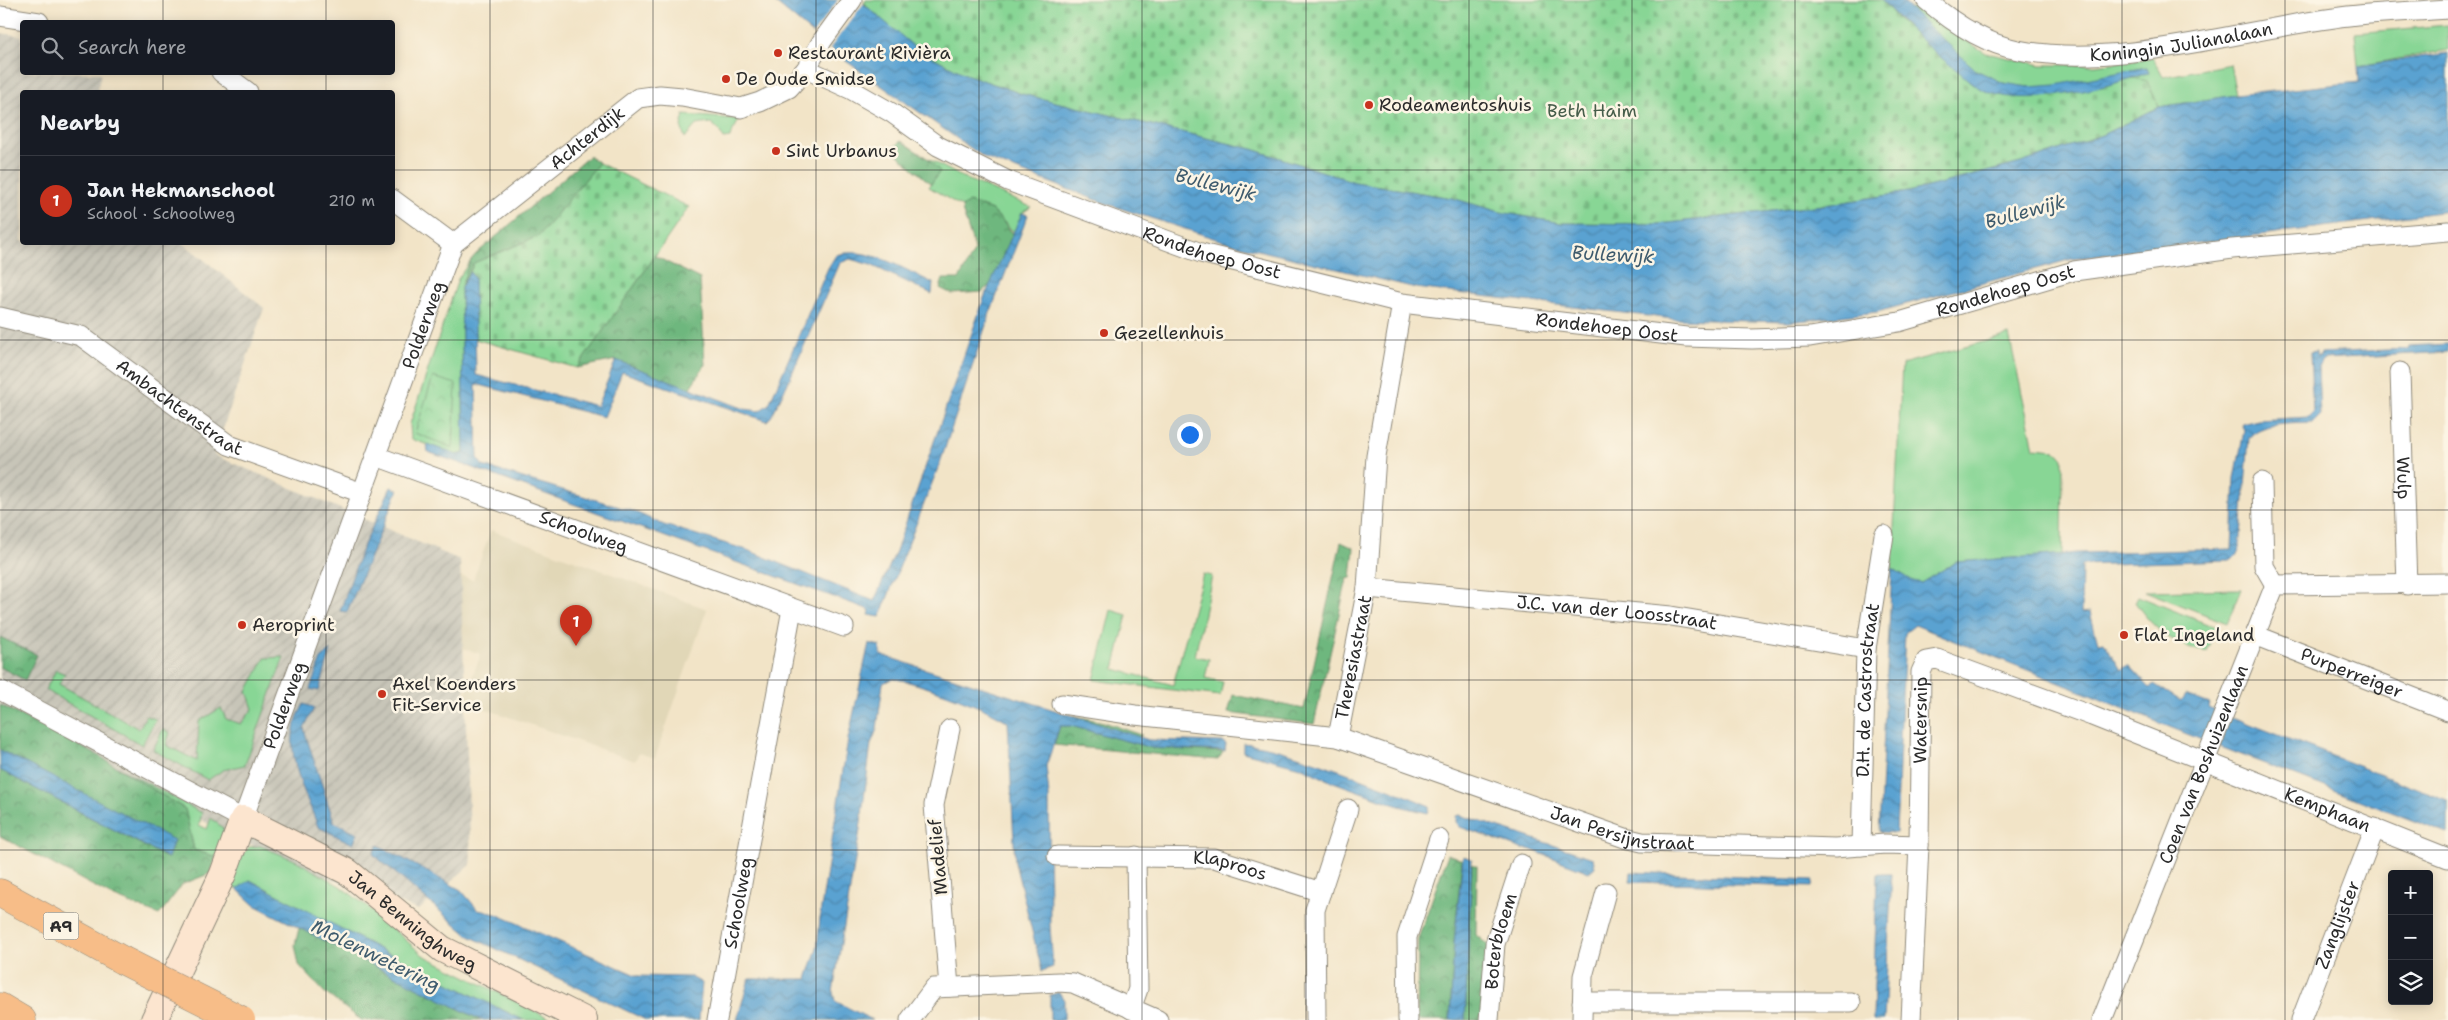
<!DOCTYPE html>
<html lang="en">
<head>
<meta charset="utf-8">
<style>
  body { margin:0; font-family:"Shantell Sans",sans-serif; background:#20242c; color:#f1f3f6 }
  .controls { position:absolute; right:15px; bottom:15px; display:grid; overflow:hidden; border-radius:5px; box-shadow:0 2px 12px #0003 }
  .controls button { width:45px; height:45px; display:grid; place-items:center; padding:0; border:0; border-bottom:1px solid #363941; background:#171b24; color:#f1f3f6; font:25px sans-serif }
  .you { position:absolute; left:1189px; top:434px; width:18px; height:18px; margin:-12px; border:4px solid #fff; border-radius:50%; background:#1a73e8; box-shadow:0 0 0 8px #1a73e833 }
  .badge { display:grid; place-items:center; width:32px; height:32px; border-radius:50%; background:#c8321e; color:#fff; font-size:16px; font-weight:700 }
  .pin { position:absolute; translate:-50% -41px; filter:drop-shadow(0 1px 2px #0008) }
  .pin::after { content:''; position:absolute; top:26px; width:18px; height:15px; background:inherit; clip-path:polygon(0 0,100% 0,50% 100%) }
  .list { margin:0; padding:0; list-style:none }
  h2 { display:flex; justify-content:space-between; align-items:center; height:65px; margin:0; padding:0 20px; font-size:21px }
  h2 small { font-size:16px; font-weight:400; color:#9ea1a6 }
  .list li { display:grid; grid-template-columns:32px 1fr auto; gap:15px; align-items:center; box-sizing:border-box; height:90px; padding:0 20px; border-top:1px solid #363941 }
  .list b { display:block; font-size:19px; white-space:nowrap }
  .list p { margin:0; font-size:16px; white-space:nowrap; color:#9ea1a6 }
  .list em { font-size:16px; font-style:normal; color:#9ea1a6 }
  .icon { flex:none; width:28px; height:28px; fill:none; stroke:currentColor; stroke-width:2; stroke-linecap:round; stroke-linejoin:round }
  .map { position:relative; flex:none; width:2448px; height:1020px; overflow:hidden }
  .search { position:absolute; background:#171b24; box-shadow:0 2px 12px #0003; left:20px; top:20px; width:375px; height:55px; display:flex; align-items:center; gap:12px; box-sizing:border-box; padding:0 18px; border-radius:5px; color:#9ea1a6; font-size:19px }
  .panel { position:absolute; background:#171b24; box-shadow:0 2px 12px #0003; left:20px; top:90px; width:375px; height:155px; border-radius:5px }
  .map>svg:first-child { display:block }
  .built { fill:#e1d7b7 }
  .industrial { fill:url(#industrial-furrows) }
  .grass { fill:#88d695; stroke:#5a8060 }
  .forest { fill:url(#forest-crowns); stroke:#4c7154 }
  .cemetery { fill:url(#cemetery-stones); stroke:#5a8060 }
  .park { fill:url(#park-crowns); stroke:#5a8060 }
  .water { fill:url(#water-waves); stroke:#42667e }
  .pier { fill:#f2e4c7 }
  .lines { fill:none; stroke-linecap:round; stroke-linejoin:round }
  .street-casing { stroke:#8e8879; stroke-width:21 }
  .secondary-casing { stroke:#8e8879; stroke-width:28 }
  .highway-casing { stroke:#8e8879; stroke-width:29 }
  .street { stroke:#fff; stroke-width:19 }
  .secondary { stroke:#fce5cf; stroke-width:26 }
  .highway { stroke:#f7bd88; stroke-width:28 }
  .highway-bridge-casing { stroke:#8e8879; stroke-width:29; stroke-linecap:butt }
  .highway-bridge { stroke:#f7bd88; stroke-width:28 }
  .grid { fill:none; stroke:#2b2b2b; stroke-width:1; stroke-opacity:0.55 }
  .poi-dot { fill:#c8321e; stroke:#fcf5e5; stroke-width:2 }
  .labels { text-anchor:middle; stroke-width:5; stroke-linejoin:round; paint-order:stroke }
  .shield { fill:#fcf5e5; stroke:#6a6863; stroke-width:1 }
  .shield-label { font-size:16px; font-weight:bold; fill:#2b2b2b }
  .street-label { font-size:18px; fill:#2b2b2b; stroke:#fcf5e5 }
  .poi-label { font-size:18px; fill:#2b2b2b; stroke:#fcf5e5; text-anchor:start }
  .park-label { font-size:18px; fill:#475e4b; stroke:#fcf5e5 }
  .water-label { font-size:19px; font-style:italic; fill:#3e5b6d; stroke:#fcf5e5 }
</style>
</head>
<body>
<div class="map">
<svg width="2448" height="1020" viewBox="0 0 2448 1020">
  <defs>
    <pattern id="industrial-furrows" width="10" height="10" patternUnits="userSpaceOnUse" patternTransform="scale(1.25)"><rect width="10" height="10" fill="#c7c5b8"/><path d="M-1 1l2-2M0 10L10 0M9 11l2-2" fill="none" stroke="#aba99e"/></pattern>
    <pattern id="forest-crowns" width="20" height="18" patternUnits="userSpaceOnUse" patternTransform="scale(1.25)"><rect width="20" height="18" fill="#6eb77e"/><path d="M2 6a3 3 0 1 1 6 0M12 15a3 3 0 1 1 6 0" fill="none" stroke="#5b9567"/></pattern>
    <pattern id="cemetery-stones" width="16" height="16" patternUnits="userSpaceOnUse" patternTransform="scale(1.25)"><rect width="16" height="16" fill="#88d695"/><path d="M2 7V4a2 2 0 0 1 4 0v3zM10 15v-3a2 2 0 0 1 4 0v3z" fill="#76b881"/></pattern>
    <pattern id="park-crowns" width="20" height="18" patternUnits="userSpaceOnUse" patternTransform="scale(1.25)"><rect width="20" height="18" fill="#88d695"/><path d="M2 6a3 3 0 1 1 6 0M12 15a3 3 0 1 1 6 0" fill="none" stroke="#76b881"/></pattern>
    <pattern id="water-waves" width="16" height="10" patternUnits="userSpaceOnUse" patternTransform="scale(1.25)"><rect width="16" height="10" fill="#5aa2d1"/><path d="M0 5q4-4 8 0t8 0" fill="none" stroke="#4b84aa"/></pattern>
  </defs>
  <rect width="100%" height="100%" fill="#fcf5e5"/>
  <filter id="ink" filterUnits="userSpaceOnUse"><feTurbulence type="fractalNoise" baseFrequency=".02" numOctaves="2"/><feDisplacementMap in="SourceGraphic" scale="10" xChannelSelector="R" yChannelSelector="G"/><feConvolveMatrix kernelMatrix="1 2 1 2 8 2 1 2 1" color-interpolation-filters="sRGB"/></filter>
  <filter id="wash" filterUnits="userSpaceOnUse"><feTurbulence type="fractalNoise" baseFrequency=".0096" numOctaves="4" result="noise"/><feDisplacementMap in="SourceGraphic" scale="20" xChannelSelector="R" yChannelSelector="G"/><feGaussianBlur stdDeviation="1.12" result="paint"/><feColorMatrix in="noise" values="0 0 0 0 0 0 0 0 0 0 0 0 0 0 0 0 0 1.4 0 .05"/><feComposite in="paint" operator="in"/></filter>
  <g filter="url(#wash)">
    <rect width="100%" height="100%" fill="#f2e4c7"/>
    <!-- built -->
    <polygon class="built" points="491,530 707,609 655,758 639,753 635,761 463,701 481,654 435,639 458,575 473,580"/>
    <!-- industrial -->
    <polygon class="industrial" points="0,33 22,36 22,72 101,73 97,92 22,92 22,242 183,243 264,308 214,455 460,560 471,864 419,910 301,868 216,828 0,707"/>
    <!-- grass -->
    <g class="grass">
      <path d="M1790 0H1881L1900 21 1999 95 2131 79 2149 72 2146 67C2094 78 2025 104 1976 70 1954 54 1929 27 1909 8H1914L1986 53 2041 65H2095L2153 58 2163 77 2230 64 2236 95 2159 107 2147 81 2046 119Z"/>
      <polygon points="2448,25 2448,50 2358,66 2355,33"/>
      <path d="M684 115 738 119C738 126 731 131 730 138L724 139 718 129 711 123 696 125 685 138 681 126Z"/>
      <polygon points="927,158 962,177 1031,207 1022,213 1014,232 992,210 969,202 962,207 929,187 940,171"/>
      <polygon points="470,261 461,287 464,453 457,455 411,439 410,424 458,279"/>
      <polygon points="2009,335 2034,448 2055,450 2063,459 2062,555 1956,562 1921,583 1913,581 1892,568 1902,364"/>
      <polygon points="1203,574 1212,576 1195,656 1209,659 1205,678 1223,682 1220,696 1094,680 1111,610 1127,615 1114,669 1173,685"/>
      <polygon points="2241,589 2227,623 2145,591"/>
      <path d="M2138 596 2217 628 2207 652C2174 646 2153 629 2135 602Z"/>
      <polygon points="284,657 245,765 223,770 208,780 153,750 163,729 170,733 166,745 197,761 199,721 221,708 226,719 241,724 253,709 247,691 265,658"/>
      <polygon points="56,670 65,674 59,684 139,729 146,716 156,719 142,745 45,690"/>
      <polygon points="117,767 202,813 199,825 207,829 211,818 224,829 224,841 216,857 194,850 185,809"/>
      <polygon points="260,846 297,861 340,886 368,907 423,955 553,1020 523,1020 383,951 250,880 237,889 228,887 239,859 249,847"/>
    </g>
    <!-- forest -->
    <g class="forest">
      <polygon points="901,141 927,158 940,171 931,184 891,149"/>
      <polygon points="589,156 599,163 539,236 474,263 461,287 470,261 476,254"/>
      <polygon points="969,202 992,210 1013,233 992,283 982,292 952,294 940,288 943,279 959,279 975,250 963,213 962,207"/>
      <polygon points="655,256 700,279 705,365 689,389 616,360 577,368"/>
      <polygon points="1341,542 1354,548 1351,578 1347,579 1314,724 1228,713 1233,695 1304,709"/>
      <polygon points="0,637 37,655 25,680 0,667"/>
      <polygon points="0,705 97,755 185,809 194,850 216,857 211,873 183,884 159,915 112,896 0,836 0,770 167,858 174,841 0,750"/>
      <polygon points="1056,712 1104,722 1142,735 1138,737"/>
      <polygon points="1060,726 1071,726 1152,748 1223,752 1218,760 1054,745"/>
      <polygon points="1448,854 1462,860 1454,943 1450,1020 1417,1020 1418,939"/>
      <polygon points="1472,864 1477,866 1476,935 1489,946 1484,1020 1465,1020"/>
      <polygon points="299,928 481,1020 361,1020 325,993 299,965 295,945"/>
    </g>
    <!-- cemetery -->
    <g class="cemetery">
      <polygon points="866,0 1881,0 1900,21 1999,95 2134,78 2147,81 2159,107 2102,135 2021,163 1908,192 1832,204 1660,224 1561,223 1500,212 1452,198 1355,182 1252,149 1022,94 965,74 917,49 889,28 864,3"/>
      <polygon points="599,163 689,207 577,368 475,339 474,278 470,272 474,263 539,236"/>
    </g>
    <!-- park -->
    <polygon class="park" points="433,377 456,384 453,448 415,433"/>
    <!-- water -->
    <g class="water">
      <polygon points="772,0 859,0 917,49 965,74 1022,94 1252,149 1355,182 1452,198 1500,212 1561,223 1660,224 1832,204 1908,192 2021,163 2102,135 2159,107 2236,95 2359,82 2358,66 2448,53 2448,211 2072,259 1877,312 1789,322 1673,319 1416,288 1229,243 1107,204 985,158 846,61"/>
      <path d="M1881 0H1901L1976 70 2004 83 2028 87 2056 85 2147 67 2149 72C2108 88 2021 110 1981 89 1973 85 1966 78 1959 72 1931 51 1906 26 1881 0Z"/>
      <path d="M1022 213 1028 215 990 313 941 460 880 617 869 615 870 610 428 452 427 444 457 455 464 453 461 287 470 272 474 278 476 375 597 406 616 360 745 409 759 411 769 404 828 268 836 255C868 245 905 270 933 283L932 294 871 265 850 259 840 263 787 385 771 417 767 421 622 372 604 417 476 384 478 459 483 466 633 511 664 525 747 550 874 601 896 551 984 298Z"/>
      <path d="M2448 344V352L2323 359 2318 366 2320 416 2313 423C2292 424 2260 422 2249 438L2240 548 2236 556 2230 560 2082 565 2081 613 2090 612 2098 643 2104 642 2121 670 2128 665 2150 688 2154 684 2181 701 2185 695 2210 704 2209 708 2448 801V834L2197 738 1915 625 1905 633 1896 833 1879 832 1892 568 1913 581 1921 583 1956 562 2079 553 2232 549 2235 478 2244 431 2241 424 2258 420 2308 417 2313 412 2310 353 2316 352V356H2320L2321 353 2408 349 2409 346Z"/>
      <polygon points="391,487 398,490 347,612 340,611 362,549"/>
      <path d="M869 643 880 646 881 655 1149 740 1223 742 1226 744 1225 751 1152 748 1071 726H1060L1046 766 1049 795 1050 926 1053 967 1042 971 1015 863 1008 722C991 709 915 681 894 679 890 679 886 682 883 683L877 729 871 744 860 830 833 992 835 1001 872 1020H737L749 979H807L817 948 821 908 848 739Z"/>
      <polygon points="331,650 319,691 310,689 321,659"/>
      <path d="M304 704 314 708 304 728 306 736 334 822 358 833 353 844 318 827C308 798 287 761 294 729 295 721 300 712 304 704Z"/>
      <path d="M1243 743C1271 746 1298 756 1325 765 1361 778 1396 791 1430 806L1428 813 1399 806 1328 780 1300 767 1243 752Z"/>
      <polygon points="0,750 174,840 168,858 0,770"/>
      <polygon points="1460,815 1593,858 1595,867 1589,872 1529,849 1522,849 1460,827 1456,822 1456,816"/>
      <polygon points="378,845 461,890 478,910 496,914 638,976 691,977 702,983 699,1020 646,1020 469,936 373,854"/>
      <polygon points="1463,856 1472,859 1465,1020 1450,1020 1454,943"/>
      <polygon points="1631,872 1813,880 1812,887 1630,882"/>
      <polygon points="1877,874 1892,874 1884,1020 1873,1020"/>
      <polygon points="250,880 383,951 523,1020 481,1020 254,905 237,889"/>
      <polygon points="1059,992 1064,1000 1064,1020 1050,1020 1050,995"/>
    </g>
    <!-- pier -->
    <polygon class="pier" points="838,0 859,0 864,3 830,48 813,34"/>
  </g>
  <g filter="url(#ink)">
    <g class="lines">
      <!-- street casing -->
      <g class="street-casing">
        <g id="street">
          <path id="s1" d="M1926 0C1951 21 1985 44 2018 50 2118 69 2235 31 2334 18 2372 12 2410 12 2448 9"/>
          <polyline points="0,16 39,22"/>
          <path id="s2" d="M806 69 850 89 892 113 938 146 1008 181 1201 253 1402 303 1686 337 1752 339 1810 337 1899 322 2074 271 2232 249 2448 231"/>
          <polyline points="221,72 248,92"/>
          <polyline points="392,199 453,244"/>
          <path id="s3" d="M453 244 638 98 660 95 682 97 741 108 760 102 789 88 806 69 822 41 852 0"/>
          <path id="s4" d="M0 317 81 336 229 445 362 493"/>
          <path id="s5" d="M2400 372 2407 585"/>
          <path id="s6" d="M376 456 844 627"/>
          <polyline points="2262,482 2264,566 2275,585"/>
          <path id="s7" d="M1367 588 1671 616 1866 649"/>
          <path id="s8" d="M2255 635 2448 711"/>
          <path id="s9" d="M0 690 243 819 453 244"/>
          <path id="s10" d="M1062 704 1135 715 1338 737 1625 838 1642 842 1835 848 1885 844 1919 845"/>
          <path id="s11" d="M1338 737 1367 588 1376 456 1402 303"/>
          <path id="s12" d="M1861 846 1866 649 1884 535"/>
          <path id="s13" d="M1057 856 1214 858 1321 892"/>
          <polyline points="949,987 934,805 950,729"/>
          <polyline points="1582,1002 1851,1002"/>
          <polyline points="1131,1009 1138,989 1136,856"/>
          <path id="s14" d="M717 1020 792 609"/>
          <polyline points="910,1020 934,988 1059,982 1073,983 1158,1020"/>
          <polyline points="1316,1020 1315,910 1348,809"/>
          <polyline points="1408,1020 1407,937 1439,839"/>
          <path id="s15" d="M1489 1020 1495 944 1521 864"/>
          <polyline points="1582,1020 1583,976 1606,892"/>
          <path id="s16" d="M1911 1020 1919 845 1921 672 1926 661 1937 659 2092 716 2448 858"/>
          <path id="s17" d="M2102 1020 2275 585 2448 583"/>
          <path id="s18" d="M2301 1020 2375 828"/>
        </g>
      </g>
      <!-- secondary casing -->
      <g class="secondary-casing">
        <g id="secondary">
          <path id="s19" d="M154 1020 223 874 243 819 348 872 442 949 584 1020"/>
        </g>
      </g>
      <!-- highway casing -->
      <g class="highway-casing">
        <g id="highway">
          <polyline points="0,893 122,960"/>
          <polyline points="0,1007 22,1020"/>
        </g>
      </g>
      <!-- street -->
      <use href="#street" class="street"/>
      <!-- secondary -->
      <use href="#secondary" class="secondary"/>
      <!-- highway -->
      <use href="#highway" class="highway"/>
      <!-- highway-bridge casing -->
      <g class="highway-bridge-casing">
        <polyline id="highway-bridge" points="122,960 241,1020"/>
      </g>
      <!-- highway-bridge -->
      <use href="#highway-bridge" class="highway-bridge"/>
    </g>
  </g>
  <!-- grid -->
  <path class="grid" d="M163 0V22M326 0V22M490 0V1020M653 0V1020M816 0V1020M979 0V1020M1142 0V1020M1306 0V1020M1469 0V1020M1632 0V1020M1795 0V1020M1958 0V1020M2122 0V1020M2285 0V1020M163 72V92M326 72V92M0 170H22M392 170H2448M163 242V1020M326 242V1020M0 340H2448M0 510H2448M0 680H2448M0 850H2448"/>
  <!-- markers -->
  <g class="poi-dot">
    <circle cx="778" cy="53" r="5"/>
    <circle cx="726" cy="79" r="5"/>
    <circle cx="1369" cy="105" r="5"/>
    <circle cx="776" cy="151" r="5"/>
    <circle cx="1104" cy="333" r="5"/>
    <circle cx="242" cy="625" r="5"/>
    <circle cx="2124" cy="635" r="5"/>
    <circle cx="382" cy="694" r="5"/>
  </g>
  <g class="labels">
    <!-- shield labels -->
    <rect class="shield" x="43.5" y="912.5" width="35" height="27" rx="4"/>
    <g class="shield-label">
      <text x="61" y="932">A9</text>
    </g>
    <!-- street labels -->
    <g class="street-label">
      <text dy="6" stroke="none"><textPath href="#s1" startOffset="270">Koningin Julianalaan</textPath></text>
      <text dy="6" stroke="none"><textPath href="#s3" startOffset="171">Achterdijk</textPath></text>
      <text dy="6" stroke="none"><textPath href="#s2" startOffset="448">Rondehoep Oost</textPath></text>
      <text dy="6" stroke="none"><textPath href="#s2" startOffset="1256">Rondehoep Oost</textPath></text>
      <text dy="6" stroke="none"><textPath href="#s9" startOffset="801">Polderweg</textPath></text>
      <text dy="6" stroke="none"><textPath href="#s2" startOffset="851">Rondehoep Oost</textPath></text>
      <text dy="6" stroke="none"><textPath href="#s4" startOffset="205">Ambachtenstraat</textPath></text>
      <text dy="6" stroke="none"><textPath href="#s5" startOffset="106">Wulp</textPath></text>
      <text dy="6" stroke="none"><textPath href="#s6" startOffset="221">Schoolweg</textPath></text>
      <text dy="6" stroke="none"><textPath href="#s7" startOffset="251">J.C. van der Loosstraat</textPath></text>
      <text dy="6" stroke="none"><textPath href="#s11" startOffset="81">Theresiastraat</textPath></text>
      <text dy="6" stroke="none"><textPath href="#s8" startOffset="104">Purperreiger</textPath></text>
      <text dy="6" stroke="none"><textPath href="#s12" startOffset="156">D.H. de Castrostraat</textPath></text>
      <text dy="6" stroke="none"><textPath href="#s9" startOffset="396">Polderweg</textPath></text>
      <text dy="6" stroke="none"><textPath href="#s16" startOffset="300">Watersnip</textPath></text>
      <text dy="6" stroke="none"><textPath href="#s17" startOffset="275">Coen van Boshuizenlaan</textPath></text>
      <text dy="6" stroke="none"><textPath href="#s16" startOffset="790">Kemphaan</textPath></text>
      <text dy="6" stroke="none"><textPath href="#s10" startOffset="578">Jan Persijnstraat</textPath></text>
      <text transform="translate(938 857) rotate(-95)" y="6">Madelief</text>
      <text dy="6" stroke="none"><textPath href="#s13" startOffset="174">Klaproos</textPath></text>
      <text dy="6" stroke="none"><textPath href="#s14" startOffset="119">Schoolweg</textPath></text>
      <text dy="6" stroke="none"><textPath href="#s19" startOffset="419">Jan Benninghweg</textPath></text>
      <text dy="6" stroke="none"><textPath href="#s18" startOffset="102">Zanglijster</textPath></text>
      <text dy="6" stroke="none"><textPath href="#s15" startOffset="80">Boterbloem</textPath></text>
    </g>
    <!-- poi labels -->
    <g class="poi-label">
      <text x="788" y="59">Restaurant Rivièra</text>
      <text x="736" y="85">De Oude Smidse</text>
      <text x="1379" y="111">Rodeamentoshuis</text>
      <text x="786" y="157">Sint Urbanus</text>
      <text x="1114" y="339">Gezellenhuis</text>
      <text x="252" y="631">Aeroprint</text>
      <text x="2134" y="641">Flat Ingeland</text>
      <text x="392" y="690">Axel Koenders<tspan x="392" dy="21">Fit-Service</tspan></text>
    </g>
    <!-- park labels -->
    <g class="park-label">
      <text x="1592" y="117">Beth Haim</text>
    </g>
    <!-- water labels -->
    <g class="water-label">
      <text transform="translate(1216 184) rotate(14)" y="7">Bullewijk</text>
      <text transform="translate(2025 211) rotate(-15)" y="7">Bullewijk</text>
      <text transform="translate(1613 254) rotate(3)" y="7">Bullewijk</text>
      <text transform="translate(376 955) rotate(26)" y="7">Molenwetering</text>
    </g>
  </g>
</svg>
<div class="controls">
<button>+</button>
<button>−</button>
<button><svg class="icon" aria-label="layers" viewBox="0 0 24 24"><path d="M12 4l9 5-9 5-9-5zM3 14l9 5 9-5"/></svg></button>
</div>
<div class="you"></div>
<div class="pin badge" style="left:576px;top:646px">1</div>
<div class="search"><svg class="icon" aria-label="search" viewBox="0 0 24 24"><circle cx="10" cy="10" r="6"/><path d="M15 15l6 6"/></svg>Search here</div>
<section class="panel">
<h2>Nearby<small></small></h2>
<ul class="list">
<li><span class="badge">1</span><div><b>Jan Hekmanschool</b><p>School · Schoolweg</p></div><em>210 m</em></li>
</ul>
</section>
</div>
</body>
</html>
